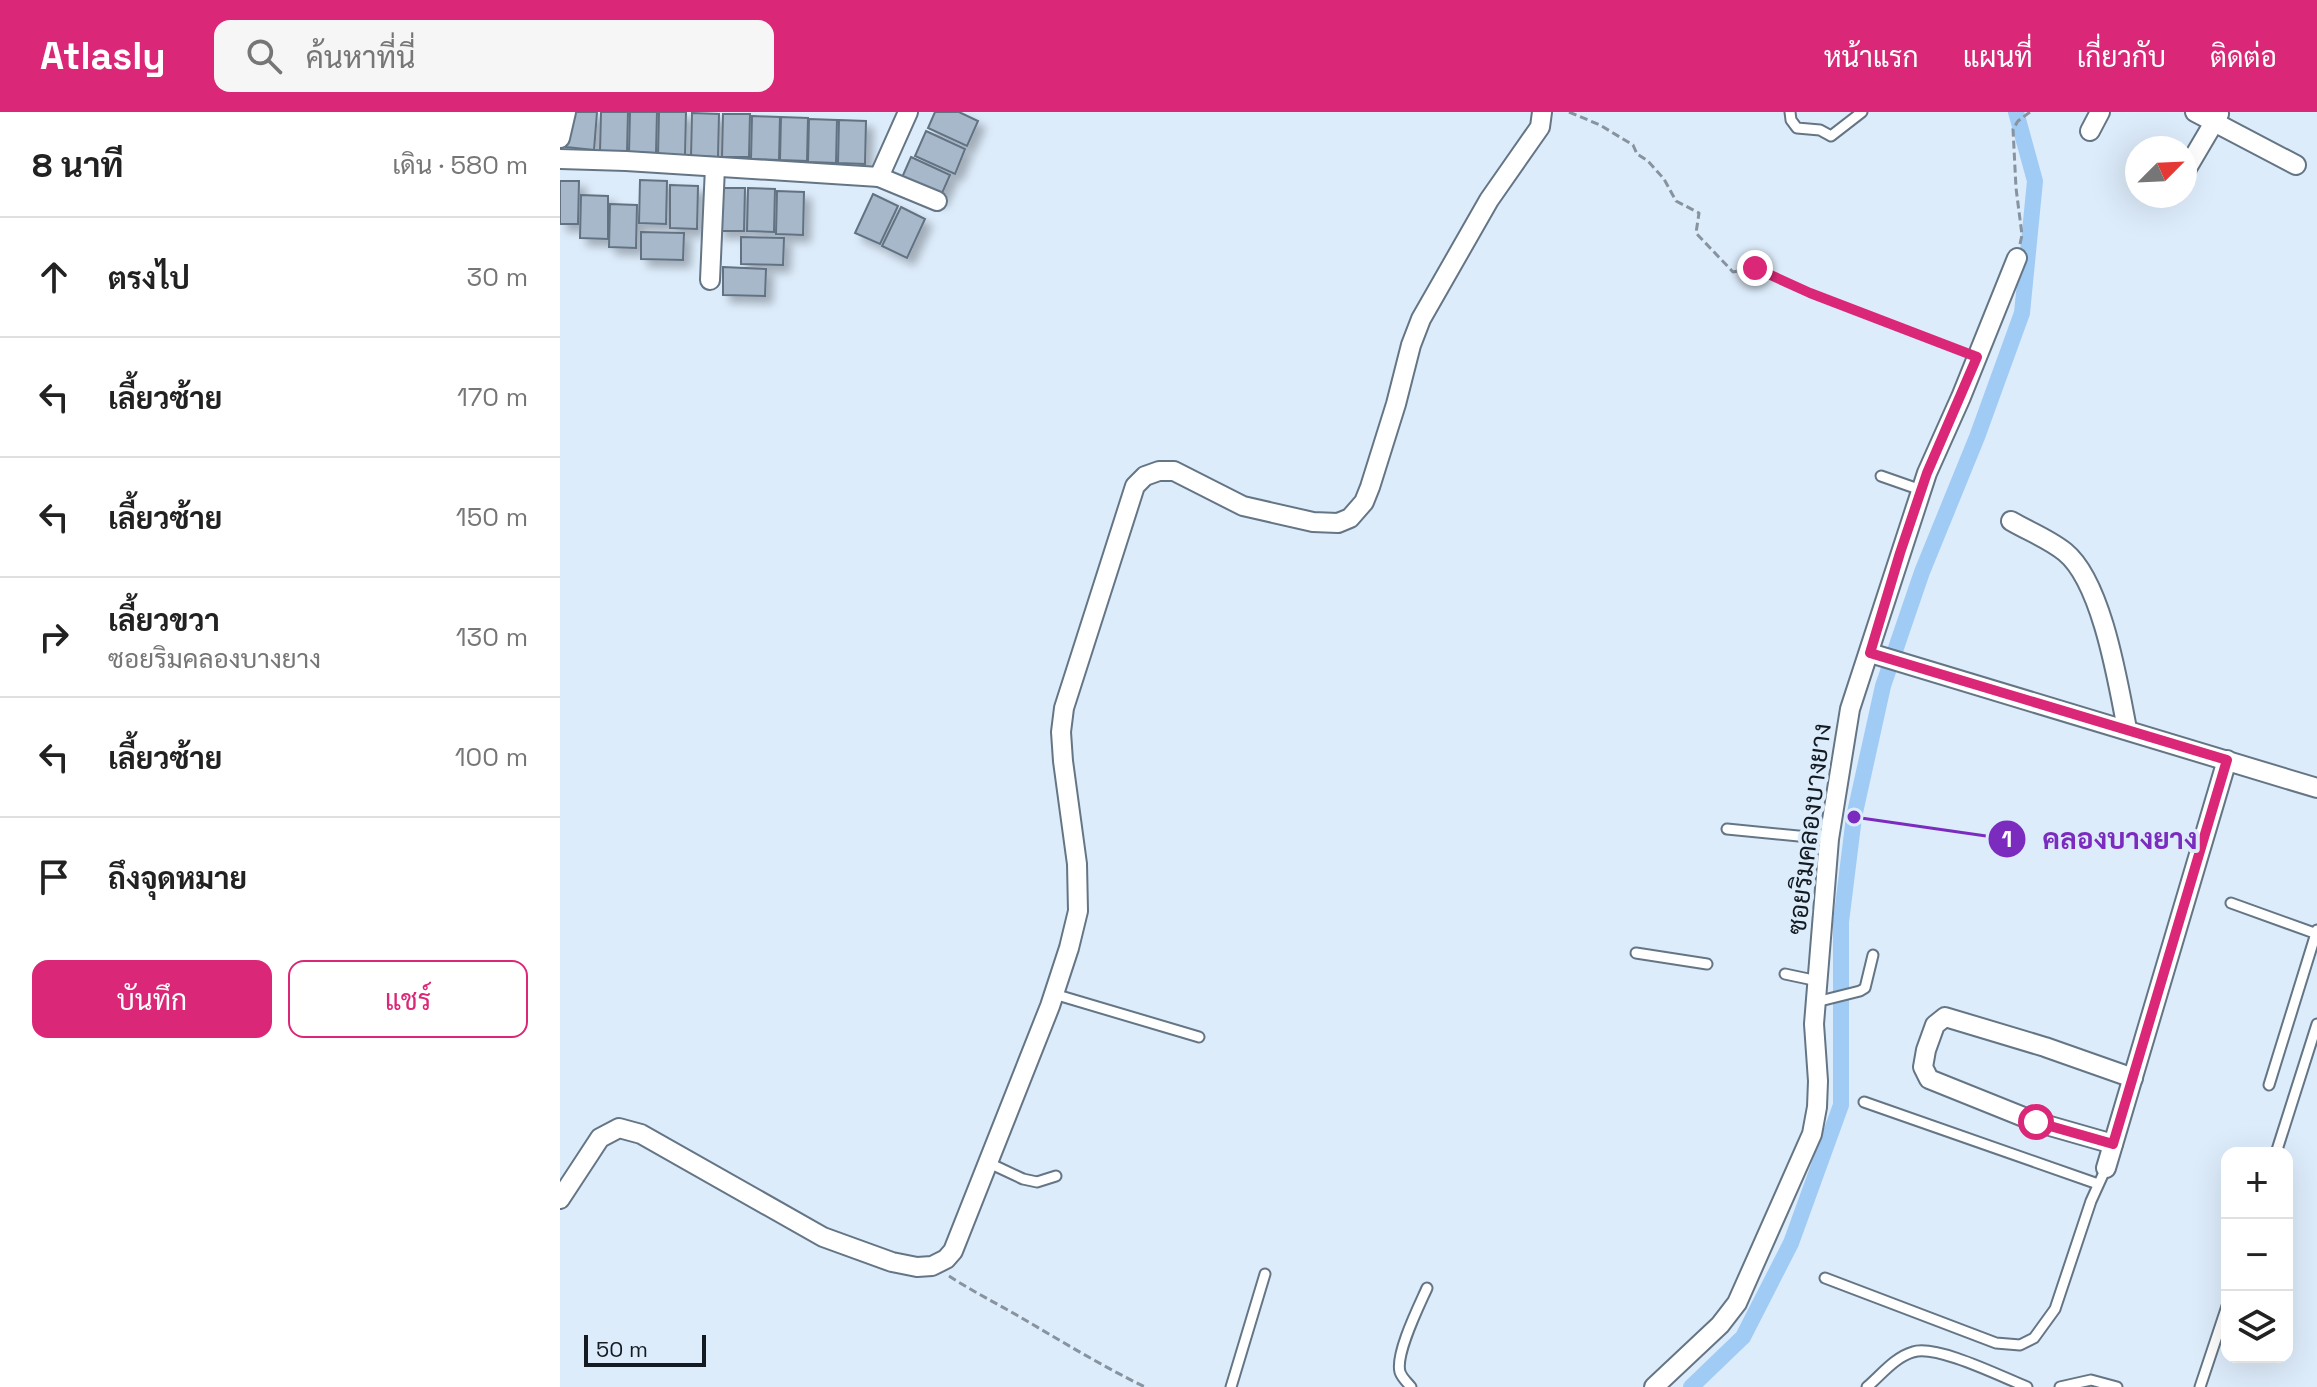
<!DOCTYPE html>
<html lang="th">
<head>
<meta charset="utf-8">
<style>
  body { margin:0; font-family:"Space Grotesk",Sarabun,sans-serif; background:#f6f6f6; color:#222 }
  .controls { position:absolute; right:24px; bottom:24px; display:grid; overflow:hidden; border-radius:16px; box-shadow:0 8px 32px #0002 }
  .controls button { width:72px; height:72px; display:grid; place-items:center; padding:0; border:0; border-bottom:2px solid #e0e0e0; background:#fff; color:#222; font:40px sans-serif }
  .compass { position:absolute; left:1565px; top:24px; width:72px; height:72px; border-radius:50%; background:#fff; box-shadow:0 8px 32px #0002; rotate:66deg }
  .scale { position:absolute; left:24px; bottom:20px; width:122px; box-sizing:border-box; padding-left:8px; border:4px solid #131a21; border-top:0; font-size:22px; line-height:28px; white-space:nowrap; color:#131a21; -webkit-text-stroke:6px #ddecfb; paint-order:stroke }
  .stop { position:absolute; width:24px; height:24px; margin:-18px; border:6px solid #db2777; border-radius:50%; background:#fff }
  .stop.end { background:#db2777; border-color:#fff; box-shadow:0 2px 8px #0008 }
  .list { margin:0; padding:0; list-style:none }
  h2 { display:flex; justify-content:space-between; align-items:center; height:104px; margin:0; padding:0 32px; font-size:34px }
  h2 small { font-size:26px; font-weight:400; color:#767676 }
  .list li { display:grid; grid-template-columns:52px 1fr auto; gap:24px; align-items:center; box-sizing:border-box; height:120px; padding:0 32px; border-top:2px solid #e0e0e0 }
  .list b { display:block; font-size:30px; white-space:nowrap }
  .list p { margin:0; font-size:26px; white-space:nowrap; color:#767676 }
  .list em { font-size:26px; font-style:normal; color:#767676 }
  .actions { display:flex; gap:16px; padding:24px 32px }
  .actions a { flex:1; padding:18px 0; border:2px solid #db2777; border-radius:16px; text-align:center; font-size:28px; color:#db2777 }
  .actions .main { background:#db2777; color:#fff }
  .icon { flex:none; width:44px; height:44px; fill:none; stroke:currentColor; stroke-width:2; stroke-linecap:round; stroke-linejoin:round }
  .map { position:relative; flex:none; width:1757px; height:1275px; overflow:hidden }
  header { display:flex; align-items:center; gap:48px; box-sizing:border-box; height:112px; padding:0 40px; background:#db2777; color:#fff }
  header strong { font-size:38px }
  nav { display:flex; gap:44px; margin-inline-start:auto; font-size:28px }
  .search { width:560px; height:72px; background:#f6f6f6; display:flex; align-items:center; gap:20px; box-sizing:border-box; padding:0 28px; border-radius:16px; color:#767676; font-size:30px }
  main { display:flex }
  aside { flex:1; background:#fff }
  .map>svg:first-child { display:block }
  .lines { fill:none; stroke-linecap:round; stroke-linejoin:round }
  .canal { stroke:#9fcbf5; stroke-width:16 }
  .building { fill:#a6b8c9; stroke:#627282; stroke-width:2; filter:url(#shadow) }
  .lane-casing { stroke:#647585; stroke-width:13 }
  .street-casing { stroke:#647585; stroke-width:22 }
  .path { stroke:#87939e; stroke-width:3; stroke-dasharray:8 4; stroke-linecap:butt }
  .lane { stroke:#fff; stroke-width:9 }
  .street { stroke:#fff; stroke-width:18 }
  .route { stroke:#db2777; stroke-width:10 }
  .labels { text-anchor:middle; stroke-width:8; stroke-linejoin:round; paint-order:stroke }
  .street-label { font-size:26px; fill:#131a21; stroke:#ddecfb }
  .leader { fill:none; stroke:#7b2cbf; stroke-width:3 }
  .callout-dot { fill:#7b2cbf; stroke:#ddecfb; stroke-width:3 }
  .mark-label { font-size:24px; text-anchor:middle; font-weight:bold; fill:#fff }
  .callout-label { font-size:28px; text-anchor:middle; font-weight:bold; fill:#7b2cbf; stroke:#ddecfb; stroke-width:8; stroke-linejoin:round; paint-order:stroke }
</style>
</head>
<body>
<header>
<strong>Atlasly</strong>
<div class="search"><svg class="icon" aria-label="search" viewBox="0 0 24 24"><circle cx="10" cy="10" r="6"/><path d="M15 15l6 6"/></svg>ค้นหาที่นี่</div>
<nav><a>หน้าแรก</a><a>แผนที่</a><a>เกี่ยวกับ</a><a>ติดต่อ</a></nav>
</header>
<main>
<aside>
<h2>8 นาที<small>เดิน · 580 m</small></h2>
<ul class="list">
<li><svg class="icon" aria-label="ahead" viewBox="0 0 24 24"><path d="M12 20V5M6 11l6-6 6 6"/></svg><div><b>ตรงไป</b></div><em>30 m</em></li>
<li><svg class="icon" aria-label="left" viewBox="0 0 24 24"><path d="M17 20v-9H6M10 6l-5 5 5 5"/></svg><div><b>เลี้ยวซ้าย</b></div><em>170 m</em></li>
<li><svg class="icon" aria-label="left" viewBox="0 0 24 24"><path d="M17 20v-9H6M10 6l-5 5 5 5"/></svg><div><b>เลี้ยวซ้าย</b></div><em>150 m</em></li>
<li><svg class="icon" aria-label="right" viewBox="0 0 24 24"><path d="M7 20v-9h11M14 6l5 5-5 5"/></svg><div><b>เลี้ยวขวา</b><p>ซอยริมคลองบางยาง</p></div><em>130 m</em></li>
<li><svg class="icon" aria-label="left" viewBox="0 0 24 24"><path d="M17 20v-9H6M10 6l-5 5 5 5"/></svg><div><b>เลี้ยวซ้าย</b></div><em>100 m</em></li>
<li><svg class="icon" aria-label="arrive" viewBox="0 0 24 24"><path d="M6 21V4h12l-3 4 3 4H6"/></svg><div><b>ถึงจุดหมาย</b></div></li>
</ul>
<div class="actions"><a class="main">บันทึก</a><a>แชร์</a></div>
</aside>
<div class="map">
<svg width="1757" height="1275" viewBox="0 0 1757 1275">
  <defs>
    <filter id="shadow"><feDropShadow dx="7" dy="7" stdDeviation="4" flood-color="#0004"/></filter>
  </defs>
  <rect width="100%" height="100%" fill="#ddecfb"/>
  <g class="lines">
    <!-- canal -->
    <polyline class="canal" points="1131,1275 1183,1225 1231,1131 1281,993 1281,810 1294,705 1323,574 1362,460 1417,325 1462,201 1475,69 1456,0"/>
  </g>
  <!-- building -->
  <g class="building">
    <polygon points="8,0 37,0 34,38 6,35"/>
    <polygon points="41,0 68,0 67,40 40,39"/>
    <polygon points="70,0 97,0 96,41 69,40"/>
    <polygon points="99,0 126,0 125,43 98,43"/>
    <polygon points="375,0 399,0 418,9 407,34 368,16"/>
    <polygon points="132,1 159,2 158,45 131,44"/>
    <polygon points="163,2 190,2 189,45 162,45"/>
    <polygon points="192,4 220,5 219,48 191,47"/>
    <polygon points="221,5 248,6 247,49 220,48"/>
    <polygon points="249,7 277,8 276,51 248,50"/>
    <polygon points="279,8 306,9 305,52 278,51"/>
    <polygon points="366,19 405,37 395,62 355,44"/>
    <polygon points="351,45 390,63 379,88 340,70"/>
    <polygon points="80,68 107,69 106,112 79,111"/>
    <polygon points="0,69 19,69 18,112 0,112"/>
    <polygon points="110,73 138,74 137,117 110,116"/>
    <polygon points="158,76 185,76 184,119 157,119"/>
    <polygon points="188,76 215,77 214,120 187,119"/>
    <polygon points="217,79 244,80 243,123 216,122"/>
    <polygon points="313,82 338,94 320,132 295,121"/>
    <polygon points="21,83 48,84 48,127 20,126"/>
    <polygon points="50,92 77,93 76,136 49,135"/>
    <polygon points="341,95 365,107 347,146 322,134"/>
    <polygon points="81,120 124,121 123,148 81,147"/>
    <polygon points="181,125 224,126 223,153 181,152"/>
    <polygon points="163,155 206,157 205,184 163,183"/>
  </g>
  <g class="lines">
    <!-- lane casing -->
    <g class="lane-casing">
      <g id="lane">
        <polyline points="1230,0 1231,8 1237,16 1260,18 1271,24 1302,0"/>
        <polyline points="1321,364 1361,378"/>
        <polyline points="1167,717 1269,727"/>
        <polyline points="1671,791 1757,822"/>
        <polyline points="1076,841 1147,852"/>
        <polyline points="1225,862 1258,869"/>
        <polyline points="494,882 639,925"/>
        <polyline points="1256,890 1300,879 1305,876 1313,843"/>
        <polyline points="1709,973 1757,818"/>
        <polyline points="1304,990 1538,1072"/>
        <polyline points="1716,1041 1757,912"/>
        <polyline points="429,1051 463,1067 477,1070 496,1064"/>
        <polyline points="1265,1166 1436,1231 1460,1233 1474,1226 1495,1197 1531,1089 1546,1056"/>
        <polyline points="671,1275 705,1162"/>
        <path d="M851 1275C847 1270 842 1266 840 1260 835 1242 859 1194 867 1176"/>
        <path d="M1307 1275C1321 1263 1335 1245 1353 1240 1376 1232 1442 1265 1467 1275"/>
        <polyline points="1500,1275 1531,1268 1557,1275"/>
        <polyline points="1640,1275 1667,1194"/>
      </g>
    </g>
    <!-- street casing -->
    <g class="street-casing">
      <g id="street">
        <polyline points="1635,0 1736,53"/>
        <polyline points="1530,19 1540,0"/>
        <polyline points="0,26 6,0"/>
        <polyline points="0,47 66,49 319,65 348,0"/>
        <polyline points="1626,58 1659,2"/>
        <polyline points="319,65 377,89"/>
        <polyline points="150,168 155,55"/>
        <path d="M1451 409C1468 419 1489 427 1505 440 1542 470 1558 571 1567 617"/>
        <polyline points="1310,541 1757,676"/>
        <polyline points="1553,1032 1476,1010 1369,967 1363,955 1366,938 1375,913 1385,905 1485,935 1573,966"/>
        <polyline points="1546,1056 1667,648"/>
        <polyline points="0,1087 40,1026 59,1016 81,1022 263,1125 332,1150 357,1155 372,1154 386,1147 393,1139 490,894 509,836 518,799 517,752 503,649 501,620 504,596 575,374 585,364 599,359 614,359 683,394 753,410 778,411 790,406 804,390 810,375 836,292 851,233 861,207 929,88 980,15 982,0"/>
        <polyline points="1094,1275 1160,1213 1177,1191 1252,1022 1257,995 1258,969 1254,912 1269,727 1290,597 1367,361 1401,285 1457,146"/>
      </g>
    </g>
    <!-- path -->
    <g class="path">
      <polyline points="1009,0 1040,13 1073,33 1077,42 1088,49 1104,67 1116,89 1139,101 1136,121 1173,160 1195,156 1250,181 1403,239"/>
      <polyline points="1460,132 1462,123 1456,76 1453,17 1458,9 1470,0"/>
      <path d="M389 1164C412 1179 436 1191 460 1205 501 1229 542 1254 585 1275"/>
    </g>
    <!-- lane -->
    <use href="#lane" class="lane"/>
    <!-- street -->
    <use href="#street" class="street"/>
  </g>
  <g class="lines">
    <!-- route -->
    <polyline class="route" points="1195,156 1250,181 1417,245 1367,361 1340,441 1310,541 1667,648 1553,1032 1476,1010"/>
  </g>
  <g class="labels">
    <!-- street labels -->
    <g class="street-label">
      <text transform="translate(1249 717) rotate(-83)" y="9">ซอยริมคลองบางยาง</text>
    </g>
  </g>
  <!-- callouts -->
  <path class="leader" d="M1294 705L1447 727"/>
  <g class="callout-dot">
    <circle cx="1294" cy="705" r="8"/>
    <circle cx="1447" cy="727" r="20"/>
  </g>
  <g class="mark-label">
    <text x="1447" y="735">1</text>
  </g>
  <g class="callout-label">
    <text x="1560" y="737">คลองบางยาง</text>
  </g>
</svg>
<div class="controls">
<button>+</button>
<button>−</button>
<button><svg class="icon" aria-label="layers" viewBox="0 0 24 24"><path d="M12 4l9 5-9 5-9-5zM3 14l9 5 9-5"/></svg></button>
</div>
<svg class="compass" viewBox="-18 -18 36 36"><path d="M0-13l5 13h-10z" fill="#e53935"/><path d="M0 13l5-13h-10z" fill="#767676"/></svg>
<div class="scale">50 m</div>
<div class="stop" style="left:1476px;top:1010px"></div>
<div class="stop end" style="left:1195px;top:156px"></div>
</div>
</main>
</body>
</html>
